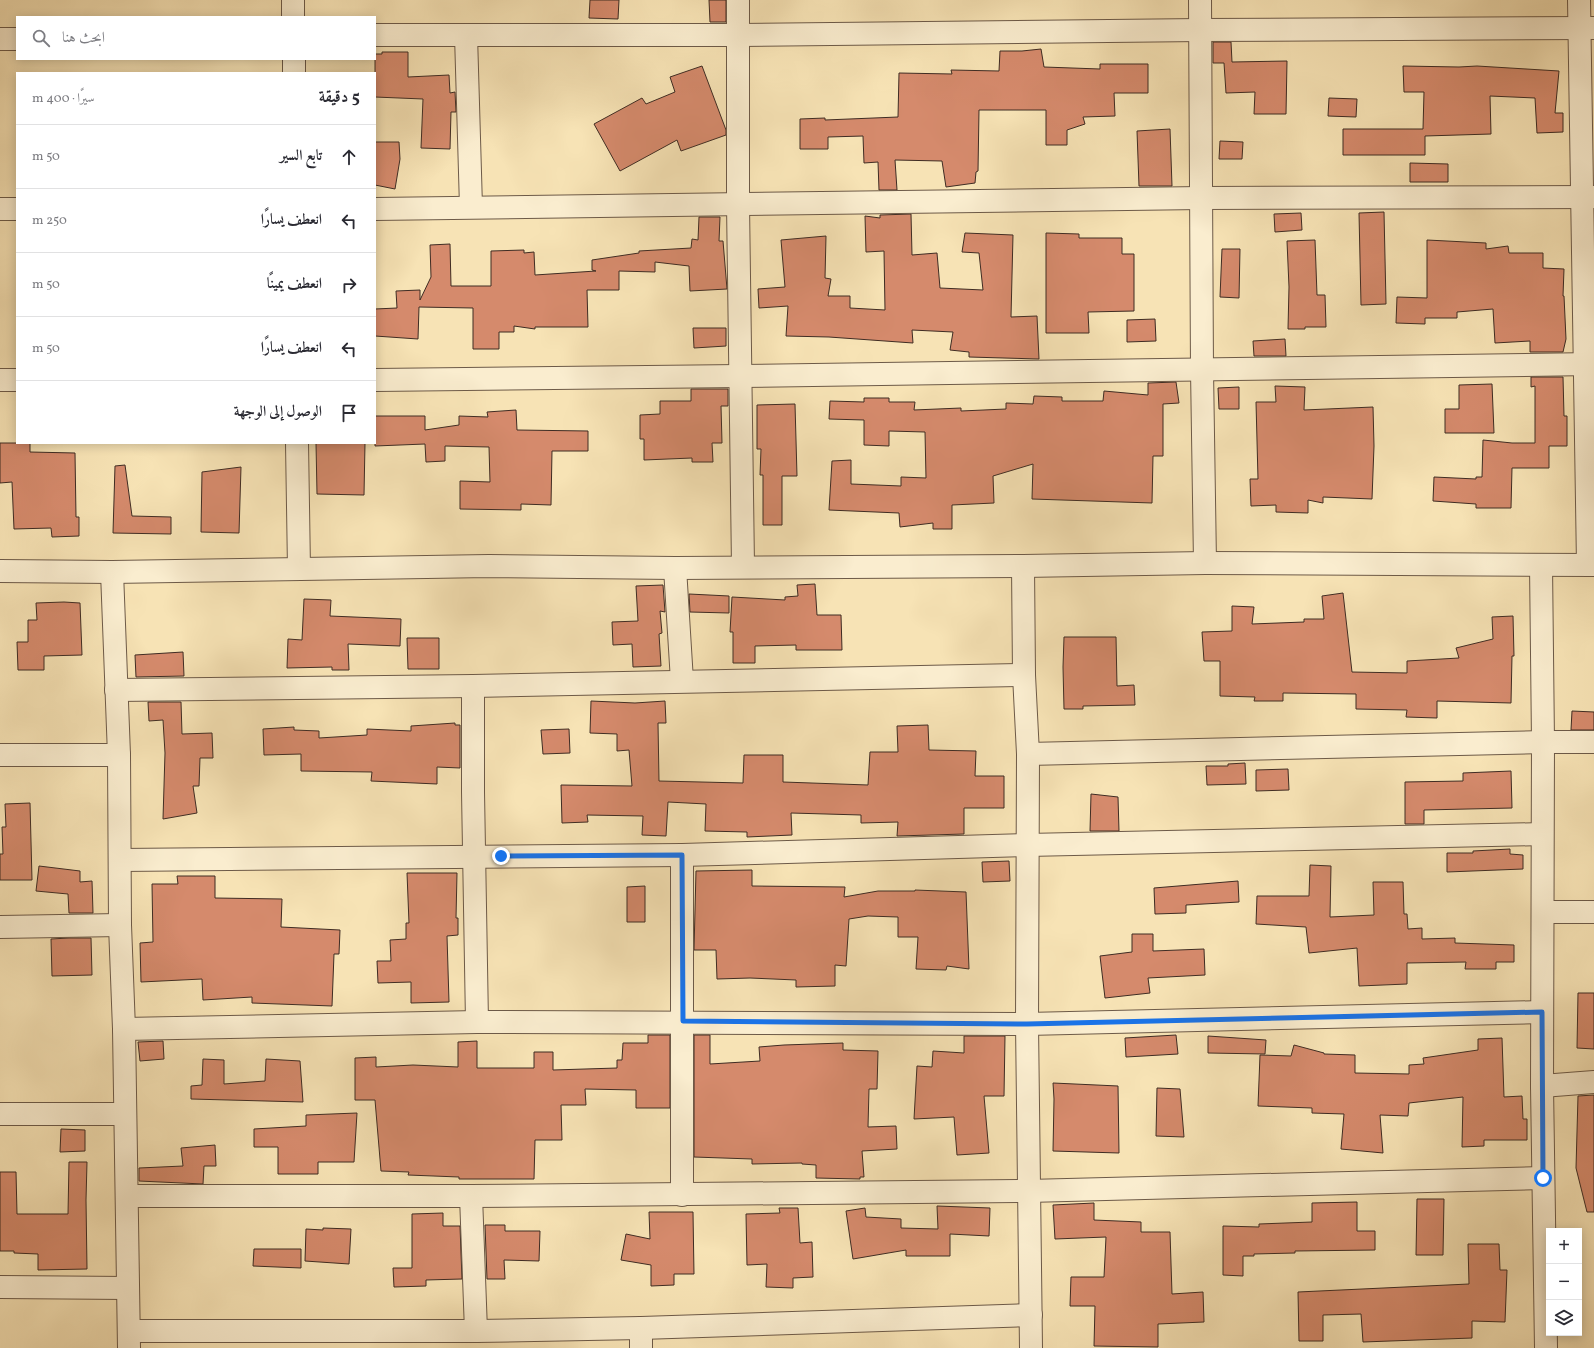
<!DOCTYPE html>
<html lang="ar">
<head>
<meta charset="utf-8">
<style>
  body { margin:0; font-family:Vollkorn,Amiri,serif; background:#f2f2f3; color:#2b2b33; direction:rtl }
  .controls { position:absolute; right:12px; bottom:12px; display:grid; overflow:hidden; border-radius:0px; box-shadow:0 2px 10px #0003 }
  .controls button { width:36px; height:36px; display:grid; place-items:center; padding:0; border:0; border-bottom:1px solid #e1e1e2; background:#fff; color:#2b2b33; font:20px sans-serif }
  .stop { position:absolute; width:12px; height:12px; margin:-9px; border:3px solid #1a73e8; border-radius:50%; background:#fff }
  .stop.end { background:#1a73e8; border-color:#fff; box-shadow:0 1px 4px #0008 }
  .list { margin:0; padding:0; list-style:none }
  h2 { display:flex; justify-content:space-between; align-items:center; height:52px; margin:0; padding:0 16px; font-size:17px }
  h2 small { font-size:13px; font-weight:400; color:#7c7c81 }
  .list li { display:grid; grid-template-columns:26px 1fr auto; gap:12px; align-items:center; box-sizing:border-box; height:64px; padding:0 16px; border-top:1px solid #e1e1e2 }
  .list b { display:block; font-size:15px; white-space:nowrap }
  .list em { font-size:13px; font-style:normal; color:#7c7c81 }
  .icon { flex:none; width:22px; height:22px; fill:none; stroke:currentColor; stroke-width:2; stroke-linecap:round; stroke-linejoin:round }
  .map { position:relative; flex:none; width:1594px; height:1348px; overflow:hidden; direction:ltr }
  .search { position:absolute; background:#fff; box-shadow:0 2px 10px #0003; left:16px; top:16px; width:360px; height:44px; display:flex; align-items:center; gap:10px; box-sizing:border-box; padding:0 14px; border-radius:0px; color:#7c7c81; font-size:15px }
  .panel { position:absolute; background:#fff; box-shadow:0 2px 10px #0003; left:16px; top:72px; width:360px; height:372px; border-radius:0px; direction:rtl }
  .map>svg:first-child { display:block }
  .building { fill:#d58a6c; stroke:#3f2c23 }
  .lines { fill:none; stroke-linecap:round; stroke-linejoin:round }
  .minor-casing { stroke:#6d5a48; stroke-width:24 }
  .minor { stroke:#faedcf; stroke-width:22 }
  .route { stroke:#1a73e8; stroke-width:5 }
</style>
</head>
<body>
<div class="map">
<svg width="1594" height="1348" viewBox="0 0 1594 1348">
  <rect width="100%" height="100%" fill="#f7e3b5"/>
  <filter id="stains"><feTurbulence type="fractalNoise" baseFrequency=".005" numOctaves="4"/><feColorMatrix values="0 0 0 0 .2 0 0 0 0 .09 0 0 0 0 .02 0 0 0 .5 -.17"/></filter>
  <radialGradient id="worn" r=".72"><stop offset=".6" stop-color="#630" stop-opacity="0"/><stop offset="1" stop-color="#630" stop-opacity=".3"/></radialGradient>
  <!-- building -->
  <g class="building">
    <polygon points="590,0 619,0 618,19 589,18"/>
    <polygon points="709,0 726,0 726,22 710,22"/>
    <polygon points="1213,42 1231,42 1232,62 1287,61 1286,114 1254,114 1255,92 1226,93 1224,63 1213,63"/>
    <polygon points="1041,49 1044,67 1100,69 1100,64 1148,64 1148,93 1114,93 1115,116 1083,117 1085,124 1067,130 1067,145 1046,145 1046,110 979,110 978,171 976,172 975,183 946,187 942,161 895,160 897,190 879,190 878,162 864,163 863,136 828,137 828,149 800,149 800,119 825,118 825,120 898,117 899,73 952,74 951,70 999,71 1000,51 1022,51"/>
    <polygon points="382,52 408,52 408,77 449,75 450,93 455,92 456,112 451,112 450,149 421,148 423,99 375,97 375,54 382,54"/>
    <polygon points="702,66 726,130 726,135 681,151 677,140 620,171 594,124 642,98 646,104 675,92 670,77"/>
    <polygon points="1403,66 1459,67 1477,66 1559,71 1555,113 1563,113 1563,132 1537,133 1535,98 1490,96 1491,134 1425,136 1425,155 1343,155 1343,129 1423,129 1424,92 1404,92"/>
    <polygon points="1329,98 1357,99 1356,117 1328,116"/>
    <polygon points="1170,129 1172,186 1139,186 1137,131"/>
    <polygon points="1220,141 1243,142 1242,159 1219,159"/>
    <polygon points="375,142 399,142 400,159 395,189 375,185"/>
    <polygon points="1410,163 1448,164 1448,182 1410,182"/>
    <polygon points="1384,212 1386,304 1361,305 1359,213"/>
    <polygon points="1301,213 1302,230 1275,232 1274,214"/>
    <polygon points="911,214 912,255 937,253 940,288 983,290 979,253 962,252 965,233 1013,235 1011,317 1037,316 1039,359 969,357 969,352 950,350 953,332 912,330 913,343 829,337 786,336 788,306 759,308 758,289 785,287 781,240 826,236 825,278 831,279 828,296 850,296 850,308 885,310 884,251 866,252 865,216 880,218 880,215"/>
    <polygon points="699,217 720,217 719,241 723,241 727,289 690,291 689,266 655,262 655,272 619,271 619,290 587,290 588,327 535,327 535,329 514,326 514,332 499,332 499,349 473,349 473,308 419,307 418,339 375,336 375,309 397,308 396,291 420,290 420,300 431,277 430,245 450,244 451,286 491,286 491,251 524,250 524,253 534,252 535,275 596,271 592,270 592,260 639,253 639,251 691,248 692,239 698,240"/>
    <polygon points="1046,233 1079,234 1079,238 1122,238 1122,254 1134,254 1134,311 1088,312 1089,333 1046,333"/>
    <polygon points="1315,240 1317,295 1325,295 1326,327 1305,327 1305,329 1288,329 1289,287 1287,241"/>
    <polygon points="1427,240 1486,243 1486,249 1508,246 1509,253 1543,253 1543,268 1564,269 1563,296 1564,296 1566,339 1563,352 1530,352 1530,341 1495,343 1493,309 1457,312 1457,318 1425,318 1425,324 1396,323 1397,297 1427,298"/>
    <polygon points="1222,249 1240,249 1239,298 1220,297"/>
    <polygon points="1155,319 1156,341 1127,342 1127,320"/>
    <polygon points="693,328 726,328 726,346 694,348"/>
    <polygon points="1285,339 1286,356 1254,356 1253,341"/>
    <polygon points="1531,377 1563,377 1564,416 1567,416 1567,446 1549,446 1549,468 1512,468 1511,508 1476,508 1476,504 1433,501 1434,477 1476,479 1476,477 1482,477 1483,440 1512,443 1535,443 1535,386 1531,387"/>
    <polygon points="1176,382 1179,403 1163,404 1163,456 1153,456 1152,503 1032,499 1033,464 993,476 994,503 952,505 952,529 933,529 933,523 900,527 899,513 829,510 832,461 851,460 851,484 901,486 901,477 926,478 925,432 889,431 889,446 864,445 864,420 829,419 830,401 864,402 864,398 889,398 889,402 915,402 914,410 961,408 961,411 1006,409 1006,403 1033,404 1034,396 1062,397 1062,401 1103,401 1104,391 1148,395 1148,383"/>
    <polygon points="1492,384 1494,433 1445,433 1445,409 1459,409 1459,385"/>
    <polygon points="1275,386 1305,387 1304,410 1373,407 1374,446 1372,499 1323,497 1323,503 1308,500 1308,513 1276,512 1276,505 1251,506 1250,479 1258,479 1256,402 1276,402"/>
    <polygon points="1239,387 1239,409 1219,409 1218,388"/>
    <polygon points="691,389 728,389 728,406 721,406 722,443 712,443 713,462 692,462 692,458 644,460 644,439 640,439 640,415 660,414 660,401 691,401"/>
    <polygon points="795,404 797,476 782,476 782,525 763,525 763,475 760,475 761,449 757,449 757,405"/>
    <polygon points="516,410 517,430 588,431 588,451 552,451 551,505 521,504 521,510 460,509 460,481 490,482 489,447 445,446 445,461 426,462 425,444 375,446 375,416 425,416 425,430 459,425 459,416 488,417 487,412"/>
    <polygon points="0,443 30,443 30,452 75,453 76,517 79,517 79,536 52,537 51,528 14,529 12,482 0,483"/>
    <polygon points="316,443 365,443 364,495 317,494"/>
    <polygon points="125,465 132,516 171,517 171,534 113,533 115,466"/>
    <polygon points="241,467 239,533 201,532 202,472"/>
    <polygon points="815,584 817,615 841,615 842,650 796,650 796,645 755,646 755,663 733,663 733,632 730,632 732,597 785,600 785,597 798,596 797,585"/>
    <polygon points="663,585 665,612 660,611 662,633 659,634 661,666 633,667 632,644 613,645 612,622 638,621 636,586"/>
    <polygon points="1343,593 1352,672 1407,673 1407,661 1459,658 1456,648 1493,639 1492,617 1513,616 1514,656 1512,656 1511,703 1437,701 1437,718 1406,717 1407,710 1356,709 1356,694 1283,693 1283,701 1254,701 1255,697 1220,696 1220,661 1204,661 1202,632 1232,631 1232,606 1254,607 1252,624 1304,622 1304,619 1324,619 1322,596"/>
    <polygon points="689,594 729,596 729,613 690,612"/>
    <polygon points="304,599 331,600 330,616 401,619 400,646 348,644 349,670 332,670 332,667 287,668 288,639 302,640"/>
    <polygon points="64,602 80,603 82,655 44,656 44,670 18,670 17,642 28,642 28,620 37,620 36,603"/>
    <polygon points="1064,637 1116,637 1117,686 1134,685 1135,705 1083,706 1083,709 1064,709 1063,667"/>
    <polygon points="407,638 439,638 439,669 408,669"/>
    <polygon points="183,652 184,676 136,677 135,655"/>
    <polygon points="591,701 635,703 665,701 666,723 658,723 659,781 743,783 744,755 783,755 783,782 868,785 870,752 898,752 897,726 928,725 929,750 976,751 975,776 1004,776 1004,808 964,808 964,834 897,836 898,822 861,823 861,815 791,813 792,835 747,837 747,832 705,831 706,804 668,802 666,836 642,835 643,816 587,815 588,822 562,823 561,785 632,786 629,750 617,751 617,734 590,733"/>
    <polygon points="148,702 181,702 182,734 212,733 213,758 200,758 199,786 193,786 197,813 163,819 165,753 163,720 149,721"/>
    <polygon points="1572,711 1594,712 1594,730 1571,730"/>
    <polygon points="455,723 455,725 460,725 460,768 437,767 437,784 371,781 372,772 301,771 301,754 264,755 263,729 294,727 294,730 319,731 319,738 367,735 367,729 411,731 411,726"/>
    <polygon points="569,729 570,753 543,754 541,730"/>
    <polygon points="1245,763 1246,784 1207,785 1206,766 1228,766 1228,764"/>
    <polygon points="1288,769 1289,790 1256,791 1256,770"/>
    <polygon points="1511,771 1512,808 1424,810 1424,824 1405,824 1405,782 1463,781 1463,773"/>
    <polygon points="1091,794 1118,797 1119,831 1090,831"/>
    <polygon points="30,803 32,880 0,880 0,854 3,854 2,827 6,827 5,804"/>
    <polygon points="1510,849 1510,854 1523,855 1523,869 1447,872 1447,853 1473,853 1473,851"/>
    <polygon points="1009,861 1010,881 983,882 982,862"/>
    <polygon points="1310,865 1331,866 1330,917 1374,915 1373,882 1403,882 1404,914 1407,914 1408,929 1422,928 1422,939 1455,938 1455,943 1514,945 1514,962 1496,962 1496,969 1465,969 1466,962 1407,963 1407,984 1359,986 1357,948 1309,953 1306,927 1256,924 1257,896 1309,896"/>
    <polygon points="39,866 80,871 80,882 92,881 93,913 69,913 68,894 36,891"/>
    <polygon points="752,870 752,886 845,887 844,897 878,891 915,891 915,890 966,892 969,969 947,966 946,970 916,969 918,937 898,937 898,917 868,916 849,919 846,966 835,965 835,986 796,987 796,980 750,978 717,979 716,950 694,950 696,871"/>
    <polygon points="407,873 457,873 456,918 458,918 458,935 447,936 449,1002 411,1003 411,982 378,983 377,961 391,961 390,940 406,939 406,923 409,923"/>
    <polygon points="177,876 215,876 215,898 282,899 281,927 340,930 339,954 334,954 332,1006 252,1003 252,997 203,1000 202,979 141,982 140,943 153,942 152,884 178,884"/>
    <polygon points="1238,881 1239,902 1186,905 1186,913 1155,914 1154,888"/>
    <polygon points="645,886 645,922 627,922 627,887"/>
    <polygon points="1132,934 1153,934 1153,951 1204,949 1205,975 1148,978 1150,993 1105,998 1100,956 1132,952"/>
    <polygon points="69,938 91,938 92,975 52,976 51,939"/>
    <polygon points="1578,993 1594,993 1594,1049 1577,1048"/>
    <polygon points="648,1035 670,1035 670,1108 636,1108 636,1090 585,1089 586,1105 561,1105 562,1140 535,1140 534,1179 459,1179 459,1177 408,1175 409,1172 381,1171 375,1100 355,1100 355,1058 376,1057 376,1067 413,1065 458,1067 458,1042 477,1041 477,1068 534,1068 534,1052 553,1052 553,1070 617,1068 617,1060 622,1060 623,1043 648,1043"/>
    <polygon points="694,1035 710,1035 710,1064 760,1061 759,1047 784,1045 843,1043 843,1050 878,1051 877,1089 869,1089 868,1127 896,1126 897,1149 862,1151 864,1177 860,1177 860,1179 816,1178 816,1165 802,1164 802,1163 752,1164 752,1159 694,1157"/>
    <polygon points="1176,1035 1178,1054 1126,1057 1125,1038"/>
    <polygon points="964,1036 1005,1036 1004,1096 984,1096 989,1153 957,1155 954,1117 914,1119 917,1066 932,1067 933,1051 964,1053"/>
    <polygon points="1208,1036 1266,1040 1265,1054 1208,1053"/>
    <polygon points="1502,1038 1504,1097 1522,1096 1523,1119 1527,1119 1527,1140 1484,1140 1484,1146 1462,1147 1463,1097 1409,1103 1408,1116 1380,1115 1383,1153 1341,1149 1344,1114 1312,1113 1312,1108 1258,1106 1260,1055 1291,1056 1294,1045 1324,1053 1324,1054 1355,1055 1355,1073 1409,1074 1409,1065 1424,1064 1423,1058 1478,1050 1478,1039"/>
    <polygon points="163,1041 164,1059 140,1061 138,1042"/>
    <polygon points="203,1059 224,1060 224,1084 265,1081 266,1059 300,1061 303,1102 191,1099 191,1086 202,1085"/>
    <polygon points="1053,1083 1118,1086 1119,1153 1053,1151 1054,1099"/>
    <polygon points="1157,1088 1180,1089 1184,1137 1156,1136"/>
    <polygon points="1594,1095 1594,1212 1587,1212 1576,1168 1578,1096"/>
    <polygon points="357,1113 354,1162 318,1162 318,1174 278,1174 278,1147 254,1147 254,1129 306,1126 306,1115"/>
    <polygon points="61,1129 85,1130 85,1151 60,1152"/>
    <polygon points="215,1145 216,1166 204,1166 203,1184 139,1181 139,1168 183,1166 181,1148"/>
    <polygon points="69,1162 87,1162 86,1200 87,1269 38,1270 38,1254 14,1253 14,1251 0,1251 0,1172 16,1172 17,1214 68,1214"/>
    <polygon points="1417,1199 1444,1199 1443,1255 1416,1255"/>
    <polygon points="1357,1202 1357,1231 1375,1231 1375,1250 1295,1251 1295,1253 1254,1254 1254,1256 1243,1256 1243,1276 1223,1275 1223,1226 1259,1227 1259,1224 1312,1222 1312,1203"/>
    <polygon points="1094,1203 1094,1220 1141,1222 1141,1232 1170,1232 1172,1294 1203,1292 1204,1322 1158,1324 1158,1347 1094,1346 1095,1306 1070,1306 1071,1277 1104,1277 1106,1237 1055,1239 1053,1205"/>
    <polygon points="937,1206 990,1208 989,1236 950,1234 950,1256 906,1256 906,1250 853,1259 846,1211 865,1208 866,1217 901,1219 901,1228 938,1229"/>
    <polygon points="779,1208 798,1208 800,1243 812,1242 813,1277 793,1278 793,1288 766,1287 767,1264 747,1265 746,1214 780,1213"/>
    <polygon points="649,1212 693,1212 694,1274 674,1274 674,1285 651,1286 651,1265 621,1260 626,1234 650,1239"/>
    <polygon points="443,1213 443,1226 460,1226 462,1279 426,1280 426,1286 394,1287 393,1268 412,1268 412,1214"/>
    <polygon points="485,1225 505,1225 505,1231 540,1231 539,1261 504,1260 505,1279 487,1279"/>
    <polygon points="323,1228 351,1229 349,1264 305,1261 306,1229 323,1230"/>
    <polygon points="1468,1244 1499,1244 1500,1270 1507,1270 1505,1322 1472,1321 1472,1338 1363,1342 1361,1314 1323,1315 1323,1341 1299,1341 1298,1292 1469,1284"/>
    <polygon points="254,1249 301,1249 301,1268 253,1266"/>
  </g>
  <g class="lines">
    <!-- minor casing -->
    <g class="minor-casing">
      <g id="minor">
        <polyline points="293,0 293,17"/>
        <polyline points="738,0 738,204 743,566"/>
        <polyline points="1200,0 1202,370 1205,563"/>
        <polyline points="1579,0 1588,565"/>
        <polyline points="375,35 739,35 1201,30 1594,28"/>
        <polyline points="466,35 471,207"/>
        <polyline points="0,39 17,39"/>
        <polyline points="294,59 294,73"/>
        <polyline points="0,209 17,209"/>
        <polyline points="375,209 1201,198 1594,197"/>
        <polyline points="0,380 17,380"/>
        <polyline points="375,380 740,376 1594,364"/>
        <polyline points="297,443 299,569"/>
        <polyline points="1541,565 1543,742 1542,1086 1546,1348"/>
        <polyline points="1023,566 1024,675 1028,754 1027,1024 1031,1348"/>
        <polyline points="675,568 682,681"/>
        <polyline points="0,571 112,572 489,566 675,568 1023,566 1205,563 1594,565"/>
        <polyline points="112,572 119,755 120,925 124,1029 129,1348"/>
        <polyline points="473,686 473,792 477,1022"/>
        <polyline points="116,690 473,686 1024,675"/>
        <polyline points="1028,754 1543,742 1594,742"/>
        <polyline points="0,755 119,755"/>
        <polyline points="120,860 682,855 1027,845 1542,834"/>
        <polyline points="1543,912 1594,912"/>
        <polyline points="0,927 120,925"/>
        <polyline points="124,1029 477,1022 1027,1024 1542,1012"/>
        <polyline points="1542,1086 1594,1082"/>
        <polyline points="0,1114 125,1114"/>
        <polyline points="682,1195 682,855"/>
        <polyline points="127,1196 471,1196 1028,1191 1543,1178"/>
        <polyline points="471,1196 476,1331"/>
        <polyline points="0,1287 128,1288"/>
        <polyline points="641,1328 641,1348"/>
        <polyline points="129,1331 476,1331 641,1328 1031,1315"/>
      </g>
    </g>
    <!-- minor -->
    <use href="#minor" class="minor"/>
  </g>
  <g class="lines">
    <!-- route -->
    <polyline class="route" points="501,856 682,855 683,1021 1027,1024 1542,1012 1543,1178"/>
  </g>
  <rect width="100%" height="100%" filter="url(#stains)"/>
  <rect width="100%" height="100%" fill="url(#worn)"/>
</svg>
<div class="controls">
<button>+</button>
<button>−</button>
<button><svg class="icon" aria-label="layers" viewBox="0 0 24 24"><path d="M12 4l9 5-9 5-9-5zM3 14l9 5 9-5"/></svg></button>
</div>
<div class="stop" style="left:1543px;top:1178px"></div>
<div class="stop end" style="left:501px;top:856px"></div>
<div class="search"><svg class="icon" aria-label="search" viewBox="0 0 24 24"><circle cx="10" cy="10" r="6"/><path d="M15 15l6 6"/></svg>ابحث هنا</div>
<section class="panel">
<h2>5 دقيقة<small>سيرًا · 400 m</small></h2>
<ul class="list">
<li><svg class="icon" aria-label="ahead" viewBox="0 0 24 24"><path d="M12 20V5M6 11l6-6 6 6"/></svg><div><b>تابع السير</b></div><em>50 m</em></li>
<li><svg class="icon" aria-label="left" viewBox="0 0 24 24"><path d="M17 20v-9H6M10 6l-5 5 5 5"/></svg><div><b>انعطف يسارًا</b></div><em>250 m</em></li>
<li><svg class="icon" aria-label="right" viewBox="0 0 24 24"><path d="M7 20v-9h11M14 6l5 5-5 5"/></svg><div><b>انعطف يمينًا</b></div><em>50 m</em></li>
<li><svg class="icon" aria-label="left" viewBox="0 0 24 24"><path d="M17 20v-9H6M10 6l-5 5 5 5"/></svg><div><b>انعطف يسارًا</b></div><em>50 m</em></li>
<li><svg class="icon" aria-label="arrive" viewBox="0 0 24 24"><path d="M6 21V4h12l-3 4 3 4H6"/></svg><div><b>الوصول إلى الوجهة</b></div></li>
</ul>
</section>
</div>
</body>
</html>
